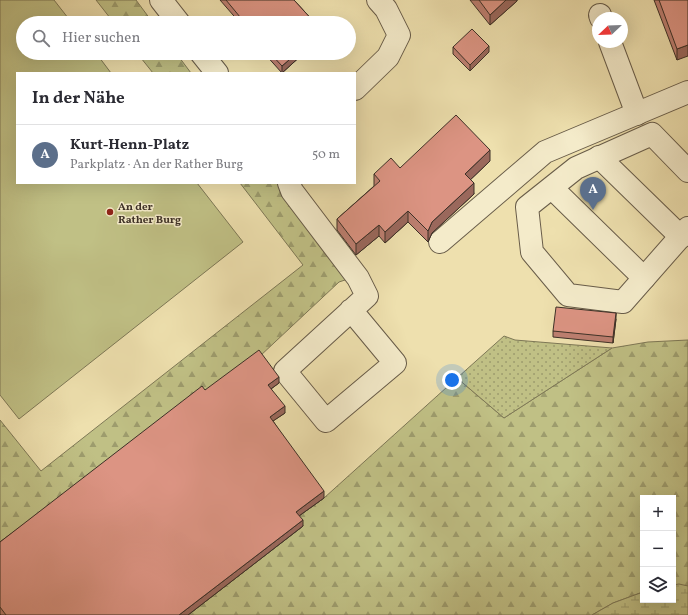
<!DOCTYPE html>
<html lang="de">
<head>
<meta charset="utf-8">
<style>
  body { margin:0; font-family:Vollkorn,serif; background:#f7f7f7; color:#2b2b33 }
  .controls { position:absolute; right:12px; bottom:12px; display:grid; overflow:hidden; border-radius:0px; box-shadow:0 4px 16px #0002 }
  .controls button { width:36px; height:36px; display:grid; place-items:center; padding:0; border:0; border-bottom:1px solid #e1e1e2; background:#fff; color:#2b2b33; font:20px sans-serif }
  .compass { position:absolute; left:592px; top:12px; width:36px; height:36px; border-radius:50%; background:#fff; box-shadow:0 4px 16px #0002; rotate:247deg }
  .you { position:absolute; left:452px; top:380px; width:14px; height:14px; margin:-10px; border:3px solid #fff; border-radius:50%; background:#1a73e8; box-shadow:0 0 0 6px #1a73e833 }
  .badge { display:grid; place-items:center; width:26px; height:26px; border-radius:50%; background:#8f2418; color:#fff; font-size:13px; font-weight:700 }
  .pin { position:absolute; translate:-50% -33px; filter:drop-shadow(0 1px 2px #0008) }
  .pin::after { content:''; position:absolute; top:21px; width:14px; height:12px; background:inherit; clip-path:polygon(0 0,100% 0,50% 100%) }
  .list { margin:0; padding:0; list-style:none }
  h2 { display:flex; justify-content:space-between; align-items:center; height:52px; margin:0; padding:0 16px; font-size:17px }
  h2 small { font-size:13px; font-weight:400; color:#7c7c81 }
  .list li { display:grid; grid-template-columns:26px 1fr auto; gap:12px; align-items:center; box-sizing:border-box; height:60px; padding:0 16px; border-top:1px solid #e1e1e2 }
  .list b { display:block; font-size:15px; white-space:nowrap }
  .list p { margin:0; font-size:13px; white-space:nowrap; color:#7c7c81 }
  .list em { font-size:13px; font-style:normal; color:#7c7c81 }
  .icon { flex:none; width:22px; height:22px; fill:none; stroke:currentColor; stroke-width:2; stroke-linecap:round; stroke-linejoin:round }
  .map { position:relative; flex:none; width:688px; height:615px; overflow:hidden }
  .search { position:absolute; background:#fff; box-shadow:0 4px 16px #0002; left:16px; top:16px; width:340px; height:44px; display:flex; align-items:center; gap:10px; box-sizing:border-box; padding:0 14px; border-radius:22px; color:#7c7c81; font-size:15px }
  .panel { position:absolute; background:#fff; box-shadow:0 4px 16px #0002; left:16px; top:72px; width:340px; height:112px; border-radius:0px }
  .map>svg:first-child { display:block }
  .forest { fill:url(#forest-firs); stroke:#7e7856 }
  .wetland { fill:url(#wetland-marsh); stroke:#7e7856 }
  .park { fill:url(#park-dots); stroke:#7e7856 }
  .garden { fill:#c0c085; stroke:#7e7856 }
  .lines { fill:none; stroke-linecap:round; stroke-linejoin:round }
  .minor-casing { stroke:#685c49; stroke-width:24 }
  .minor { stroke:#f4ebca; stroke-width:22 }
  .wall { fill:#bd7f71; stroke:#3c3027 }
  .shaded-wall { fill:#9a685c; stroke:#3c3027 }
  .building { fill:#dc9483; stroke:#3c3027 }
  .poi-dot { fill:#8f2418; stroke:#f4ebca; stroke-width:1.5 }
  .labels { text-anchor:middle; stroke-width:3; stroke-linejoin:round; paint-order:stroke }
  .poi-label { font-size:11px; font-weight:bold; fill:#3c3027; stroke:#f4ebca; text-anchor:start }
</style>
</head>
<body>
<div class="map">
<svg width="688" height="615" viewBox="0 0 688 615">
  <defs>
    <pattern id="forest-firs" width="22" height="20" patternUnits="userSpaceOnUse"><rect width="22" height="20" fill="#c0c085"/><path d="M5 1l3.5 6h-7zM16 11l3.5 6h-7z" fill="#9d9c6d"/></pattern>
    <pattern id="wetland-marsh" width="20" height="14" patternUnits="userSpaceOnUse"><rect width="20" height="14" fill="#c0c085"/><path d="M1 5h8M5 5V1M11 12h8M15 12V8" fill="none" stroke="#9d9c6d"/></pattern>
    <pattern id="park-dots" width="8" height="8" patternUnits="userSpaceOnUse"><rect width="8" height="8" fill="#c0c085"/><path d="M2 2h.1M6 6h.1" fill="none" stroke="#9d9c6d" stroke-width="1.8" stroke-linecap="round"/></pattern>
  </defs>
  <rect width="100%" height="100%" fill="#eee0ae"/>
  <filter id="stains"><feTurbulence type="fractalNoise" baseFrequency=".005" numOctaves="4"/><feColorMatrix values="0 0 0 0 .2 0 0 0 0 .09 0 0 0 0 .02 0 0 0 .5 -.17"/></filter>
  <radialGradient id="worn" r=".72"><stop offset=".6" stop-color="#630" stop-opacity="0"/><stop offset="1" stop-color="#630" stop-opacity=".3"/></radialGradient>
  <!-- forest -->
  <g class="forest">
    <polygon points="96,0 136,0 153,23 114,23"/>
    <polygon points="137,53 176,53 191,73 153,73"/>
    <polygon points="240,183 277,183 354,277 339,282 259,357 0,548 0,420 41,471 303,265"/>
    <polygon points="688,340 688,586 673,585 673,498 643,498 643,592 613,603 592,615 188,615 302,527 296,518 324,498 457,378 504,418 612,348 648,342"/>
  </g>
  <!-- wetland -->
  <polygon class="wetland" points="679,584 688,586 688,615 592,615 613,603 643,592 643,600 673,600 673,585"/>
  <!-- park -->
  <polygon class="park" points="504,336 515,340 612,348 504,418 457,378"/>
  <!-- garden -->
  <polygon class="garden" points="0,0 54,0 72,23 23,23 23,53 96,53 111,73 17,73 17,183 197,183 243,242 19,419 0,395"/>
  <g class="lines">
    <!-- minor casing -->
    <g class="minor-casing">
      <g id="minor">
        <polyline points="161,0 179,23"/>
        <polyline points="600,15 601,18"/>
        <polyline points="610,42 637,114"/>
        <polyline points="201,53 217,73"/>
        <polyline points="355,89 388,57 399,35 386,9 378,0"/>
        <polyline points="599,157 681,237"/>
        <polyline points="688,171 652,134 576,168 527,207 532,252 568,295 623,302 688,228"/>
        <polyline points="289,183 292,191 358,278 367,296 285,371 326,421 395,363 351,310"/>
        <polyline points="552,188 644,278"/>
        <polyline points="440,242 545,152 688,92"/>
      </g>
    </g>
    <!-- minor -->
    <use href="#minor" class="minor"/>
  </g>
  <!-- wall -->
  <g class="wall">
    <polygon points="220,0 294,0 315,23 240,23"/>
    <polygon points="470,0 517,0 517,1 490,25"/>
    <polygon points="654,0 688,0 677,60"/>
    <polygon points="453,47 489,52 470,71 453,54"/>
    <polygon points="264,53 304,53 282,73"/>
    <polygon points="490,161 470,180 474,194 432,233 428,242 408,222 385,243 379,236 356,255 337,230 337,219 374,186 374,174 400,168"/>
    <polygon points="616,319 613,343 553,337 553,331"/>
    <polygon points="279,383 271,389 285,413 273,421 324,498 299,516 303,526 188,615 1,615 0,614 0,542 205,390"/>
  </g>
  <!-- shaded-wall -->
  <g class="shaded-wall">
    <polygon points="506,0 517,0 517,1 490,25 490,15"/>
    <polygon points="688,45 688,56 677,60 677,49"/>
    <polygon points="489,46 489,52 470,71 470,65"/>
    <polygon points="297,53 304,53 282,73 282,66"/>
    <polygon points="490,150 490,161 465,185 465,174"/>
    <polygon points="474,183 474,194 432,233 428,242 428,231 432,222"/>
    <polygon points="408,211 408,222 385,243 385,232"/>
    <polygon points="379,225 379,236 356,255 356,244"/>
    <polygon points="616,313 616,319 613,343 613,337"/>
    <polygon points="279,377 279,383 268,391 268,385"/>
    <polygon points="285,406 285,413 270,423 270,417"/>
    <polygon points="324,491 324,498 296,518 296,512"/>
    <polygon points="303,520 303,526 188,615 179,615"/>
  </g>
  <!-- building -->
  <g class="building">
    <polygon points="226,0 294,0 315,23 245,23"/>
    <polygon points="479,0 506,0 490,15"/>
    <polygon points="659,0 688,0 688,45 677,49"/>
    <polygon points="472,29 489,46 470,65 453,47"/>
    <polygon points="270,53 297,53 282,66"/>
    <polygon points="456,115 490,150 465,174 474,183 432,222 428,231 408,211 385,232 379,225 356,244 337,219 380,181 374,174 391,158 400,168"/>
    <polygon points="556,307 616,313 613,337 553,331"/>
    <polygon points="259,350 279,377 268,385 285,406 270,417 324,491 296,512 303,520 179,615 6,615 0,607 0,542 202,386 205,390"/>
  </g>
  <!-- markers -->
  <circle class="poi-dot" cx="110" cy="212" r="4"/>
  <g class="labels">
    <!-- poi labels -->
    <g class="poi-label">
      <text x="118" y="210">An der<tspan x="118" dy="13">Rather Burg</tspan></text>
    </g>
  </g>
  <rect width="100%" height="100%" filter="url(#stains)"/>
  <rect width="100%" height="100%" fill="url(#worn)"/>
</svg>
<div class="controls">
<button>+</button>
<button>−</button>
<button><svg class="icon" aria-label="layers" viewBox="0 0 24 24"><path d="M12 4l9 5-9 5-9-5zM3 14l9 5 9-5"/></svg></button>
</div>
<svg class="compass" viewBox="-18 -18 36 36"><path d="M0-13l5 13h-10z" fill="#e53935"/><path d="M0 13l5-13h-10z" fill="#7c7c81"/></svg>
<div class="you"></div>
<div class="pin badge" style="left:593px;top:210px;background:#5c6f8a">A</div>
<div class="search"><svg class="icon" aria-label="search" viewBox="0 0 24 24"><circle cx="10" cy="10" r="6"/><path d="M15 15l6 6"/></svg>Hier suchen</div>
<section class="panel">
<h2>In der Nähe<small></small></h2>
<ul class="list">
<li><span class="badge" style="background:#5c6f8a">A</span><div><b>Kurt-Henn-Platz</b><p>Parkplatz · An der Rather Burg</p></div><em>50 m</em></li>
</ul>
</section>
</div>
</body>
</html>
